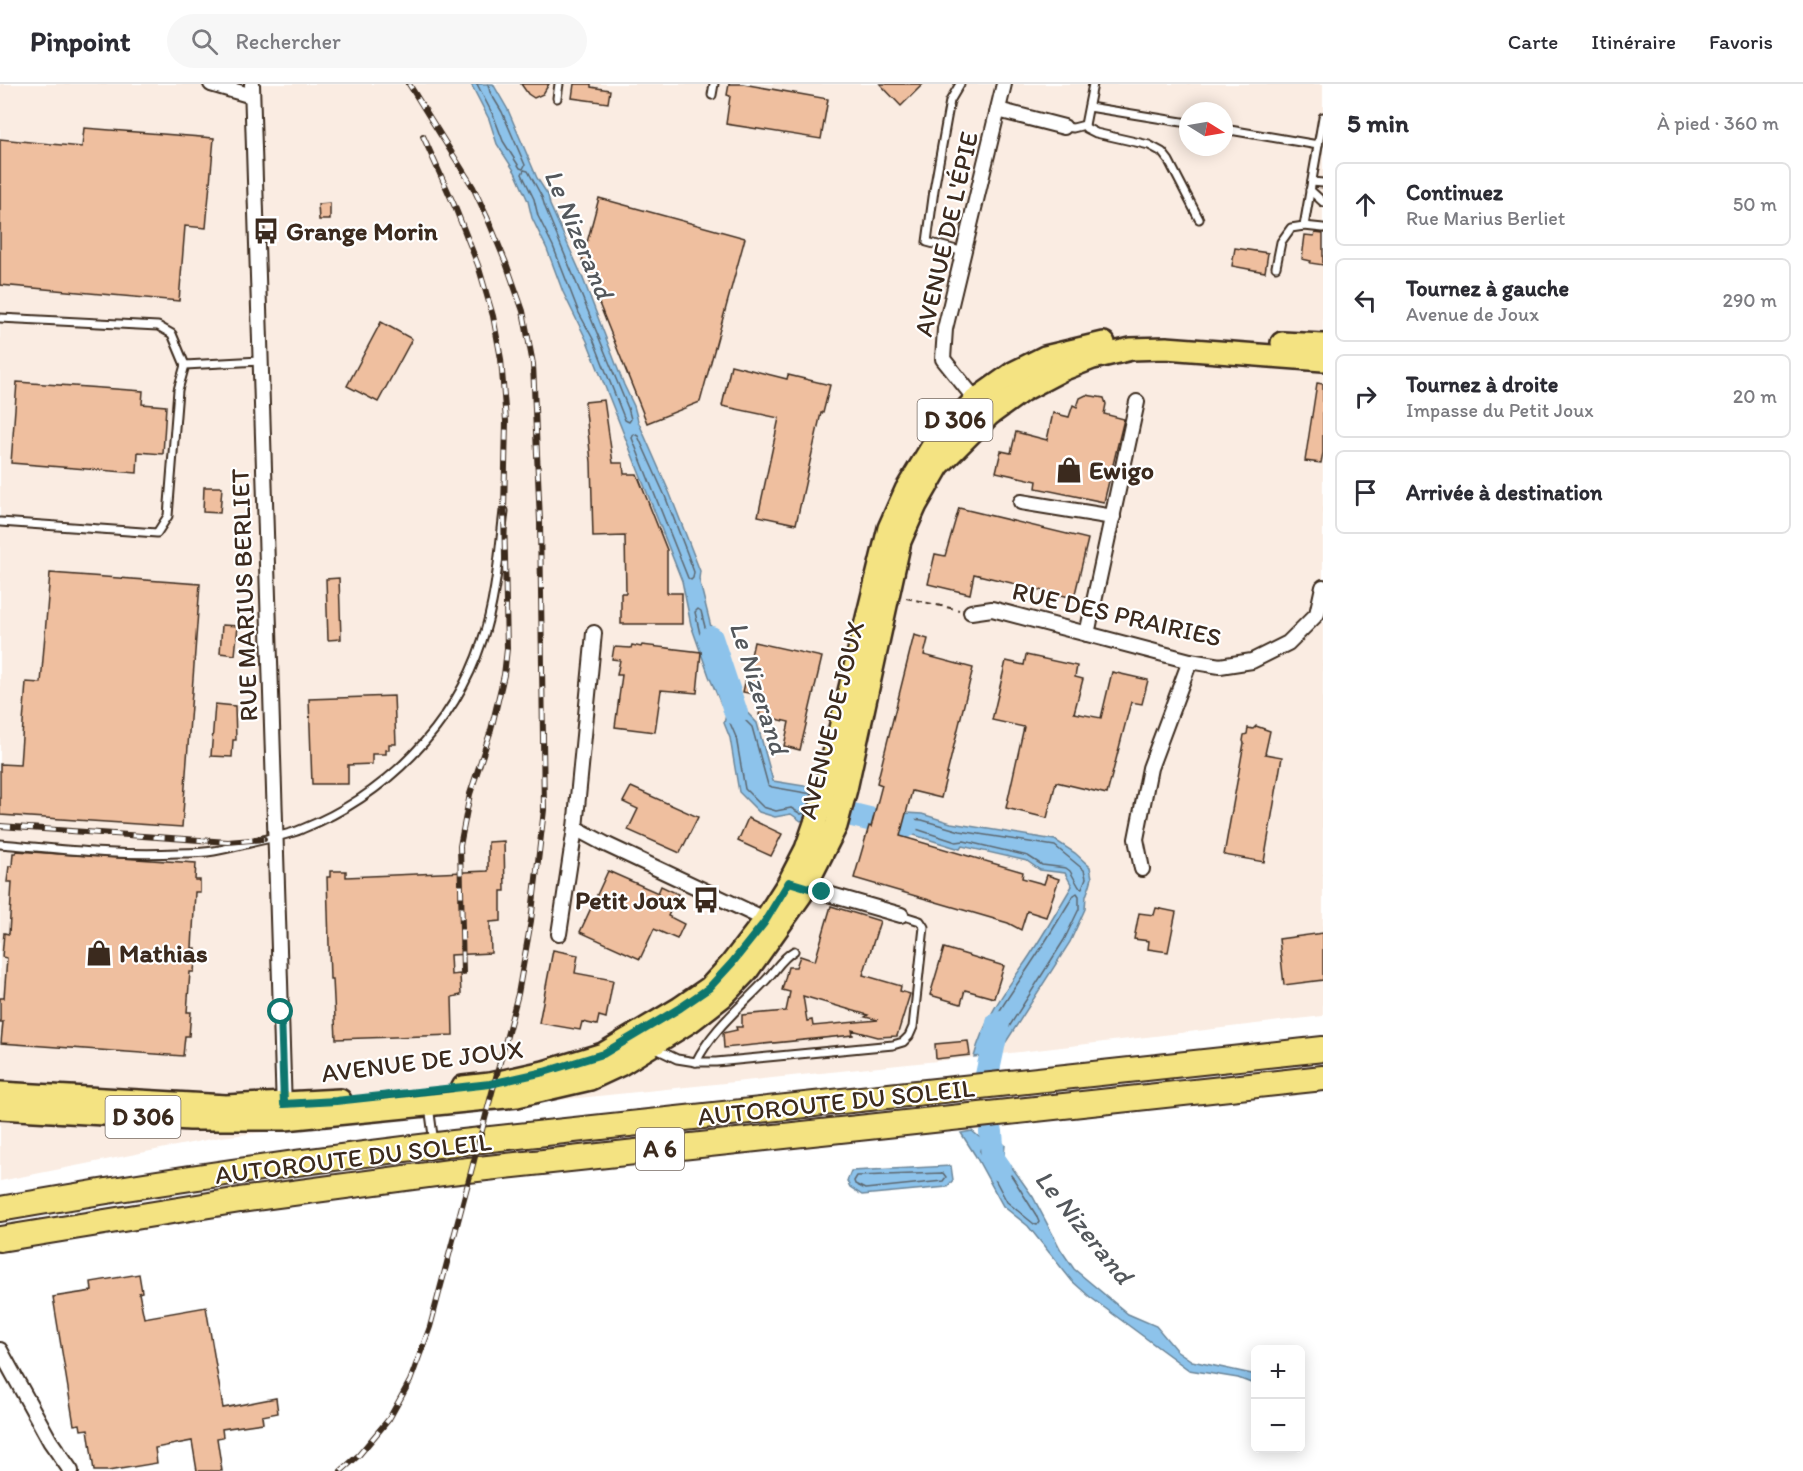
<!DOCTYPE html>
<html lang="fr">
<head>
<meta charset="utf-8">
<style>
  body { margin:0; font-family:Itim,sans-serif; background:#f7f7f7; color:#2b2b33 }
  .controls { position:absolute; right:18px; bottom:18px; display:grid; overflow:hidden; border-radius:9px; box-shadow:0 3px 15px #0003 }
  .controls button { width:54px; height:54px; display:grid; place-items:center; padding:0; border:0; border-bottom:2px solid #e1e1e2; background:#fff; color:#2b2b33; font:30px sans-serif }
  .compass { position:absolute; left:1179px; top:18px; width:54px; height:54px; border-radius:50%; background:#fff; box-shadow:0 3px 15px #0003; rotate:101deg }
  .stop { position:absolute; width:18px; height:18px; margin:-14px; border:4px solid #0f766e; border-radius:50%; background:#fff }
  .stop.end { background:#0f766e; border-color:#fff; box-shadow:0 2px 6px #0008 }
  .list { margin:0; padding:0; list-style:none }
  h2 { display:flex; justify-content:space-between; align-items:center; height:78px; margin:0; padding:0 24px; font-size:26px }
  h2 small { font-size:20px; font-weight:400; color:#7c7c81 }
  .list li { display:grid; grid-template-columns:39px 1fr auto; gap:18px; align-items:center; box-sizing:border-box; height:84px; margin:0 12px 12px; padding:0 12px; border:2px solid #e1e1e2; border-radius:9px }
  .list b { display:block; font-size:22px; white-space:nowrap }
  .list p { margin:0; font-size:20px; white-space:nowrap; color:#7c7c81 }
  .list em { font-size:20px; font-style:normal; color:#7c7c81 }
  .icon { flex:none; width:33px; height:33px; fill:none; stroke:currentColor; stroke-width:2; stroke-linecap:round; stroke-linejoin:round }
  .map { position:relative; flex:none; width:1323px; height:1387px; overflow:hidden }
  header { display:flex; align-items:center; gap:36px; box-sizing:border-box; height:84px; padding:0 30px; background:#fff; border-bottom:2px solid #e1e1e2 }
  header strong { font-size:28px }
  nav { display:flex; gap:33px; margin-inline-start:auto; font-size:21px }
  .search { width:420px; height:54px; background:#f7f7f7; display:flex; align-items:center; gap:15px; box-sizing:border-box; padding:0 21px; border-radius:33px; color:#7c7c81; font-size:22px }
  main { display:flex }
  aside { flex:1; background:#fff }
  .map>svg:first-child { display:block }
  .built { fill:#faece2; fill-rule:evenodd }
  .water { fill:#8dc3eb; stroke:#6c8699; stroke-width:1.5 }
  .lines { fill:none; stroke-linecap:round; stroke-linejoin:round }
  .shore { stroke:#5c6770; stroke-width:1.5 }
  .river { stroke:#8dc3eb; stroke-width:24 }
  .building { fill:#efbf9f; stroke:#3b2a1e; stroke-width:1.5; fill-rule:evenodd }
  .lane-casing { stroke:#3b2a1e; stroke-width:11 }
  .street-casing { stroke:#3b2a1e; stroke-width:18 }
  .primary-casing { stroke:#3b2a1e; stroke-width:26 }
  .highway-casing { stroke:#3b2a1e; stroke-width:28 }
  .path { stroke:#3b2a1e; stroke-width:2; stroke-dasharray:6 4.5; stroke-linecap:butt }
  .lane { stroke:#fff; stroke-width:7 }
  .street { stroke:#fff; stroke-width:14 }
  .primary { stroke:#f4e382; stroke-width:21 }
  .highway { stroke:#f4e382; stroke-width:24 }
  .rail-casing { stroke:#3b2a1e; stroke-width:6 }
  .rail { stroke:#fff; stroke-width:4; stroke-dasharray:11; stroke-linecap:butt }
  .route { stroke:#0f766e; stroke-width:8 }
  .labels { text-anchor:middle; stroke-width:4.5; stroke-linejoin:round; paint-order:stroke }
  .shield { fill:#fff; stroke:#766a62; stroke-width:1.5 }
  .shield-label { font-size:24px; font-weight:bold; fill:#3b2a1e }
  .poi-label { font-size:26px; font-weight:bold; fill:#3b2a1e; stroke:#fff; text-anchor:start }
  .street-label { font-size:26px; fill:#3b2a1e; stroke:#fff }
  .water-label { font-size:27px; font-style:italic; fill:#54585c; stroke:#fff }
</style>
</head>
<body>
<header>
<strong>Pinpoint</strong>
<div class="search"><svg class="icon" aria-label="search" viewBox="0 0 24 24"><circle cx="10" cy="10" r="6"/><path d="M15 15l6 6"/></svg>Rechercher</div>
<nav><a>Carte</a><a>Itinéraire</a><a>Favoris</a></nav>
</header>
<main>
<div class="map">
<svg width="1323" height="1387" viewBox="0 0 1323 1387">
  <rect width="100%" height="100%" fill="#fff"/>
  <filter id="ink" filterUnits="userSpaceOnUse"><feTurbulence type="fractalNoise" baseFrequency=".0167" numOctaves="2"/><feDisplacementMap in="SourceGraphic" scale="12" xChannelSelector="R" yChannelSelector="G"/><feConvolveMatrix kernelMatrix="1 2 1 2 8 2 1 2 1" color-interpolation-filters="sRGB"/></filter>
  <g filter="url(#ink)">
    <!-- built -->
    <path class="built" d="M0 0H1323V932L986 972 394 1033 221 1053 0 1097ZM1188 27H1224V63H1188Z"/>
    <!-- water -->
    <g class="water">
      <polygon points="471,0 493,0 508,26 537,94 548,111 550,121 582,192 624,301 634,322 638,337 670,410 700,487 699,495 724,595 738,619 757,639 773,697 823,705 819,731 801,737 791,730 775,733 759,728 739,708 730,654 724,639 726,631 723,619 721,620 709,592 691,541 682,497 587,257 563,208 547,165 532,134 528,117 515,88 497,60 489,35"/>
      <path d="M906 729 922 730 951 739 1055 756 1075 769 1090 783 1092 794 1090 801 1086 812 1085 825 1070 858 1006 958 991 971 974 973C983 937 1005 907 1026 877 1043 852 1057 827 1072 802L1065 789 1040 786 1027 777 962 762 960 765 901 747Z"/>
      <polygon points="972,1047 984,1057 997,1054 1005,1061 1004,1072 1033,1113 1061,1166 1074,1185 1128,1230 1156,1242 1176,1266 1192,1277 1252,1290 1255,1291 1255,1303 1251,1299 1238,1294 1189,1286 1090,1213 1072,1197 1028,1142 1003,1122 975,1071 961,1049"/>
      <polygon points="951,1082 953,1096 947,1103 862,1111 850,1103 847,1097 851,1087"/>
    </g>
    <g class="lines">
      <!-- shore -->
      <g class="shore">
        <polyline points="477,0 494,33 503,57 520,84 523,85 525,81 502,28 490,8 488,0"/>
        <polygon points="524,86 528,87 542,113 545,123 628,324 631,335 629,338 625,336 593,255 579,229 553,162 538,132 534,115 522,90"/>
        <polygon points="634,350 638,352 665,412 687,469 694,488 693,494 691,496 688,494 632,354"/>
        <polygon points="698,525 701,527 706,547 704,551 700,550 695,528"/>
        <polyline points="806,729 801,730 791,724 776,727 763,723 745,705 736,653 730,639 733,628 737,628 752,643 768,701 772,703 812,710"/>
        <polygon points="911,735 922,736 960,747 1055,762 1084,786 1086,794 1082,804 1079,803 1070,787 1066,784 1042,781 1028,772 964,757 956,758 910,743 909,740"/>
        <path d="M1077 809 1079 812V825L1064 856 1002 954 988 965 984 966 983 963C991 934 1016 903 1032 878 1047 856 1060 833 1074 811Z"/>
        <polygon points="995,1061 999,1064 999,1075 1013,1094 1036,1131 1039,1138 1037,1141 1034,1140 1007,1118 980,1067 981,1063"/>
        <polygon points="943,1089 946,1093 943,1097 865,1105 855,1100 854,1097 857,1092"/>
      </g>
      <!-- river -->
      <g class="river">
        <polyline points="711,554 736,629"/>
        <polyline points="820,723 881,738 906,742"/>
        <polyline points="987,991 998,939"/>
        <polyline points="991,1048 993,1075 1000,1085"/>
      </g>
    </g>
    <!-- building -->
    <g class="building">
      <polygon points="521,0 549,0 543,10 534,14 528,10"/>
      <polygon points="574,0 591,0 591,3 610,6 608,19 572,14"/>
      <polygon points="729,0 743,0 828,15 821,55 726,40 730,12 727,11"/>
      <polygon points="880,0 923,0 901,22"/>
      <polygon points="84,44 214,54 206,144 185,142 179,217 0,201 0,55 82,63"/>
      <polygon points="599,114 745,154 700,318 647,339 582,177"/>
      <polygon points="330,119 330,136 319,136 318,120"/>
      <polygon points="1315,149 1323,150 1323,181 1310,179 1311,177 1302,175 1305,151 1314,152"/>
      <polygon points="1235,164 1268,169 1265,188 1232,182"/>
      <polygon points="381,238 412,255 378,318 347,302"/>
      <polygon points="731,281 787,295 788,291 830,301 823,329 821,329 796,440 758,432 779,334 722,322"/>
      <polygon points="17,298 143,307 142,320 166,322 163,370 138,368 137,389 11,379"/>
      <polygon points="1317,299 1323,300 1323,369 1321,379 1305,377"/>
      <polygon points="1086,311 1104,314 1106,320 1104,330 1124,335 1104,418 1036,404 1037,397 996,388 1001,367 1011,369 1016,348 1047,356 1053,329 1069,333 1073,321 1077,323 1080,314"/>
      <polygon points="604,316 613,379 623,379 624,390 637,390 667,466 667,509 682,509 682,540 621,540 621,509 626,509 625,452 593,453 591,378 585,318"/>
      <polygon points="204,403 222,403 220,429 203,428"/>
      <polygon points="959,424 1088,455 1074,514 974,490 970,510 928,500 935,470 945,472"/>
      <polygon points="50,489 200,500 182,743 0,731 0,680 20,681 26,598 41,599"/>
      <polygon points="339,494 341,555 328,556 326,495"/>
      <polygon points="222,541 238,542 235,571 220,569"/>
      <polygon points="914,551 928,555 924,571 973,584 941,714 912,707 900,752 1023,788 1022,794 1044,800 1047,791 1059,795 1046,833 1027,827 1021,846 1008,839 854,794 869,742 871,743 882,701 877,699"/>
      <polygon points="754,558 822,573 800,666 784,662 789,638 759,631 763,612 743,608"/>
      <polygon points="632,561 641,563 642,561 701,568 697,609 661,606 655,648 615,643 622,591 617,591 620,576 612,575 614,563 631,564"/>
      <polygon points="1026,571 1077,582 1075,593 1083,595 1074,629 1101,634 1112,588 1148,596 1142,620 1131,618 1107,710 1056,698 1047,734 1006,724 1024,643 992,636 1006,577 1024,581"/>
      <polygon points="394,612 396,660 389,660 389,666 386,666 386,670 372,670 372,680 348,681 348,700 312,700 309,615"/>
      <polygon points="215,620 235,622 236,656 233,656 232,673 211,672"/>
      <polygon points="1256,642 1270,647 1265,670 1282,673 1264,778 1224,771 1244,659 1243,657 1244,651 1247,650 1248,644 1253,645"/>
      <polygon points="631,703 698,733 680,769 628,746 638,725 623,718"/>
      <polygon points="748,734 782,750 771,772 738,757"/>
      <polygon points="504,757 505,807 501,807 501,837 490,838 491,869 450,871 451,891 460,890 461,911 452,913 453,951 336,955 333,895 330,895 327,793 330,793 330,787 346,787 346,793 488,787 488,758"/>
      <polygon points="16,767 196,779 195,796 200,796 200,808 195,808 192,864 196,864 194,888 190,888 187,928 191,928 189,952 185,952 183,972 1,959 3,938 0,938 0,914 4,914 7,874 2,873 4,849 9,850 12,798 7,798 9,782 12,782 13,769 16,769"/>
      <polygon points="608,787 658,809 661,802 678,810 668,832 684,840 677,855 654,845 640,875 580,848"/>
      <path d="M831 822 880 837 863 891 901 902 900 907 910 910 897 952 878 953 852 946 853 951 724 964 723 949 737 946 736 943H742V931L786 927 790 908 782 906 788 883H796L800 872 815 877ZM803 912 868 931 865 933 878 936 813 942 812 936 807 937Z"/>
      <polygon points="1156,824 1176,828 1168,868 1148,865 1149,857 1134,855 1139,829 1154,831"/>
      <polygon points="1323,849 1323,896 1284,901 1279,855"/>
      <polygon points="944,864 1004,882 994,914 965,906 961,920 930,911"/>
      <polygon points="553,866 578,871 575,889 613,896 606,934 599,932 597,941 582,938 580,946 539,939"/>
      <polygon points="968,957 970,971 936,975 935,960"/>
      <polygon points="139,1190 142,1208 139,1209 144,1234 206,1223 223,1324 276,1314 278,1329 262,1332 263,1339 222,1345 223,1353 217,1354 222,1387 197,1387 192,1357 155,1364 157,1379 108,1387 94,1387 88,1345 81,1346 80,1340 74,1341 53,1213 92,1207 91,1198"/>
    </g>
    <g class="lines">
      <!-- lane casing -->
      <g class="lane-casing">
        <g id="lane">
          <polyline points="960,0 950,17 934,106 927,158 964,168"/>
          <polyline points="1093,0 1085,41 1086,44 1096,49 1149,61 1162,68 1169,77 1199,135"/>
          <polyline points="712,11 714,0"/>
          <polyline points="557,14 559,0"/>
          <polyline points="1089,23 1188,39"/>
          <polyline points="1064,43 1073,44 1085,41"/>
          <polyline points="1224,45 1318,61"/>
          <polyline points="1312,98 1323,99"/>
          <polyline points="1310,106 1323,118"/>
          <polyline points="1304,142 1323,33"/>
          <polyline points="1276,183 1281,158 1291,144 1304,142 1323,144"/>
          <polyline points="0,234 158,242 172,250 185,281 178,306 168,432 157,449 0,438"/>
          <polyline points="185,281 260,277"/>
          <path d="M0 760C59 765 118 772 177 769 189 769 202 769 214 767 231 764 249 759 267 755 278 752 291 750 302 745 385 712 454 643 482 557 496 516 499 470 504 427"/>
          <polyline points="654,964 677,975 696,978 716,978 893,961 903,958 909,952 913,943 924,843 920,837 901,831"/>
          <path d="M696 978C713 944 742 922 767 895 776 885 783 873 794 867"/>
          <polyline points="429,1022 434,1059"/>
        </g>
      </g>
      <!-- street casing -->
      <g class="street-casing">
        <g id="street">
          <polyline points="211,0 252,12"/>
          <polyline points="252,0 284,1026"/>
          <polyline points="998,26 1064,43"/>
          <polyline points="979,320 943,275 945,245 1004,0"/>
          <polyline points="1021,418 1113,433"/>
          <polyline points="971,528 992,525 1190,577 1220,582 1252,577 1288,559 1317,530 1323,503"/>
          <polyline points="1087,550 1137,318"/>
          <polyline points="575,744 605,760 771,838"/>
          <polyline points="1142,785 1136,755 1150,684 1190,577"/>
          <polyline points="800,802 901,831"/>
          <polyline points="559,850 575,744 594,549"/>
          <polyline points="0,1266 50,1357 71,1387"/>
        </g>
      </g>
      <!-- primary casing -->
      <g class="primary-casing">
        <g id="primary">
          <polyline points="1282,259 1323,261"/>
          <polyline points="463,1003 490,1000 544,988 603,970 680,924 709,904 732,879 763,839 789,798 806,765 821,722 889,444 906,406 935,358 975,316 1013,289 1045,273 1104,259"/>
          <polyline points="0,1009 226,1022 340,1016"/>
          <polyline points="0,1024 190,1035 285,1035 517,1012 590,995 620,981 691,937 722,913 747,887 801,811 836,742 846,705 900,457 916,421 939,381 989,331 1022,307 1062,286 1093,274 1131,265 1166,264 1323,276"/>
        </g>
      </g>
      <!-- highway casing -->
      <g class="highway-casing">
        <g id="highway">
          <path d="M0 1125C151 1098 302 1077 454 1059L1323 965"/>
          <polyline points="0,1155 240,1116 450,1088 1323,994"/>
        </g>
      </g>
      <!-- path -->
      <polyline class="path" points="906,514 959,526"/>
      <!-- lane -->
      <use href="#lane" class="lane"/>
      <!-- street -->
      <use href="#street" class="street"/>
      <!-- primary -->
      <use href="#primary" class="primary"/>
      <!-- highway -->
      <use href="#highway" class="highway"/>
      <!-- rail casing -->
      <g class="rail-casing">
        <g id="rail">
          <polyline points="423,52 455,123 478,181 493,232 501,275 506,337 504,427 507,565 504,591 491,646 470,710 460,762 463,889"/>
          <polyline points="0,742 228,758 264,755"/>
          <polyline points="341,1387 359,1371 389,1335 410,1297 430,1243 518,910 531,837 544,726 540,437 533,280 523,227 506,179 487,133 473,103 409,0"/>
        </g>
      </g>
      <!-- rail -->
      <use href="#rail" class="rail"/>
    </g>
  </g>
  <g class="lines" filter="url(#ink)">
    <!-- route -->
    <polyline class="route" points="281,928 284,1020 336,1017 490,1000 544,988 603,970 680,924 709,904 732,879 764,839 789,798 822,808"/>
  </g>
  <!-- icons -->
  <defs>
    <g id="bus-bare" transform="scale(2.07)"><path d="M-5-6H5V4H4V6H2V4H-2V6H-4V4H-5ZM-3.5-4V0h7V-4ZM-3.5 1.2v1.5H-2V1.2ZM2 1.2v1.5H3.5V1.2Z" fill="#3b2a1e" stroke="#fff" stroke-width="2.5" paint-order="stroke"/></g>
    <g id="shop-bare" transform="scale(2.07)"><path d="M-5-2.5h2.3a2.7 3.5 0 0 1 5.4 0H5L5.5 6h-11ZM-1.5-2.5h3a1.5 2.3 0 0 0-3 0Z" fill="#3b2a1e" stroke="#fff" stroke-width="2.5" paint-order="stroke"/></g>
  </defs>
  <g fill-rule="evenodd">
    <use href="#bus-bare" x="266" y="147"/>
    <use href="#shop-bare" x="1069" y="386"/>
    <use href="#bus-bare" x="706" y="816"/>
    <use href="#shop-bare" x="99" y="869"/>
  </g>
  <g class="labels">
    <!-- shield labels -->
    <g class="shield">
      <rect x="917.5" y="315" width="75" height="42" rx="4.5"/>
      <rect x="105.5" y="1012" width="75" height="42" rx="4.5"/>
      <rect x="636" y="1044" width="48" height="42" rx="4.5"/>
    </g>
    <g class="shield-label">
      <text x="955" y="344">D 306</text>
      <text x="143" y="1041">D 306</text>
      <text x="660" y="1073">A 6</text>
    </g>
    <!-- poi labels -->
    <g class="poi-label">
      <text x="286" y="156">Grange Morin</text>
      <text x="1089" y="395">Ewigo</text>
      <text x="686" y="825" text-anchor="end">Petit Joux</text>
      <text x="119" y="878">Mathias</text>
    </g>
    <!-- street labels -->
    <g class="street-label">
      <text transform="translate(946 150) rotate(-77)" y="9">AVENUE DE L'ÉPIE</text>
      <text transform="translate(244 511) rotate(-92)" y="9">RUE MARIUS BERLIET</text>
      <text transform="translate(1117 530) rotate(13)" y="9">RUE DES PRAIRIES</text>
      <text transform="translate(831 636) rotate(-76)" y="9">AVENUE DE JOUX</text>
      <text transform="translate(422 977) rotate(-7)" y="9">AVENUE DE JOUX</text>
      <text transform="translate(836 1018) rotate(-6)" y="9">AUTOROUTE DU SOLEIL</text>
      <text transform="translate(353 1074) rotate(-7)" y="9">AUTOROUTE DU SOLEIL</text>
    </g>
    <!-- water labels -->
    <g class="water-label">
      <text transform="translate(579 150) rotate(67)" y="9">Le Nizerand</text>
      <text transform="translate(759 604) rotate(72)" y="9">Le Nizerand</text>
      <text transform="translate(1084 1143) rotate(51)" y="9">Le Nizerand</text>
    </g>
  </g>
</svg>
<div class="controls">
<button>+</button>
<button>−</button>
</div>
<svg class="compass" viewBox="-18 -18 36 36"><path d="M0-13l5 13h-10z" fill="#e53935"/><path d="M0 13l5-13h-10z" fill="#7c7c81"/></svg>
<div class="stop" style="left:281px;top:928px"></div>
<div class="stop end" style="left:822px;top:808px"></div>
</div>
<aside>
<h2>5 min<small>À pied · 360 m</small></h2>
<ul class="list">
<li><svg class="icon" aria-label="ahead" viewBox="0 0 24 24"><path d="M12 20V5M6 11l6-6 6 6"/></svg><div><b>Continuez</b><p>Rue Marius Berliet</p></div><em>50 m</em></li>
<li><svg class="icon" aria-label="left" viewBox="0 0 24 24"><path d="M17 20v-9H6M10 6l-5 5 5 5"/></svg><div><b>Tournez à gauche</b><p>Avenue de Joux</p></div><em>290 m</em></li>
<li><svg class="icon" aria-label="right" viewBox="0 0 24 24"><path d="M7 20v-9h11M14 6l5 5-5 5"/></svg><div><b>Tournez à droite</b><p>Impasse du Petit Joux</p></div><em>20 m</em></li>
<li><svg class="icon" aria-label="arrive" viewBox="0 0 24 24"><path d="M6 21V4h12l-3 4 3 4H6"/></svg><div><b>Arrivée à destination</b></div></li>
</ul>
</aside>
</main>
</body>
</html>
